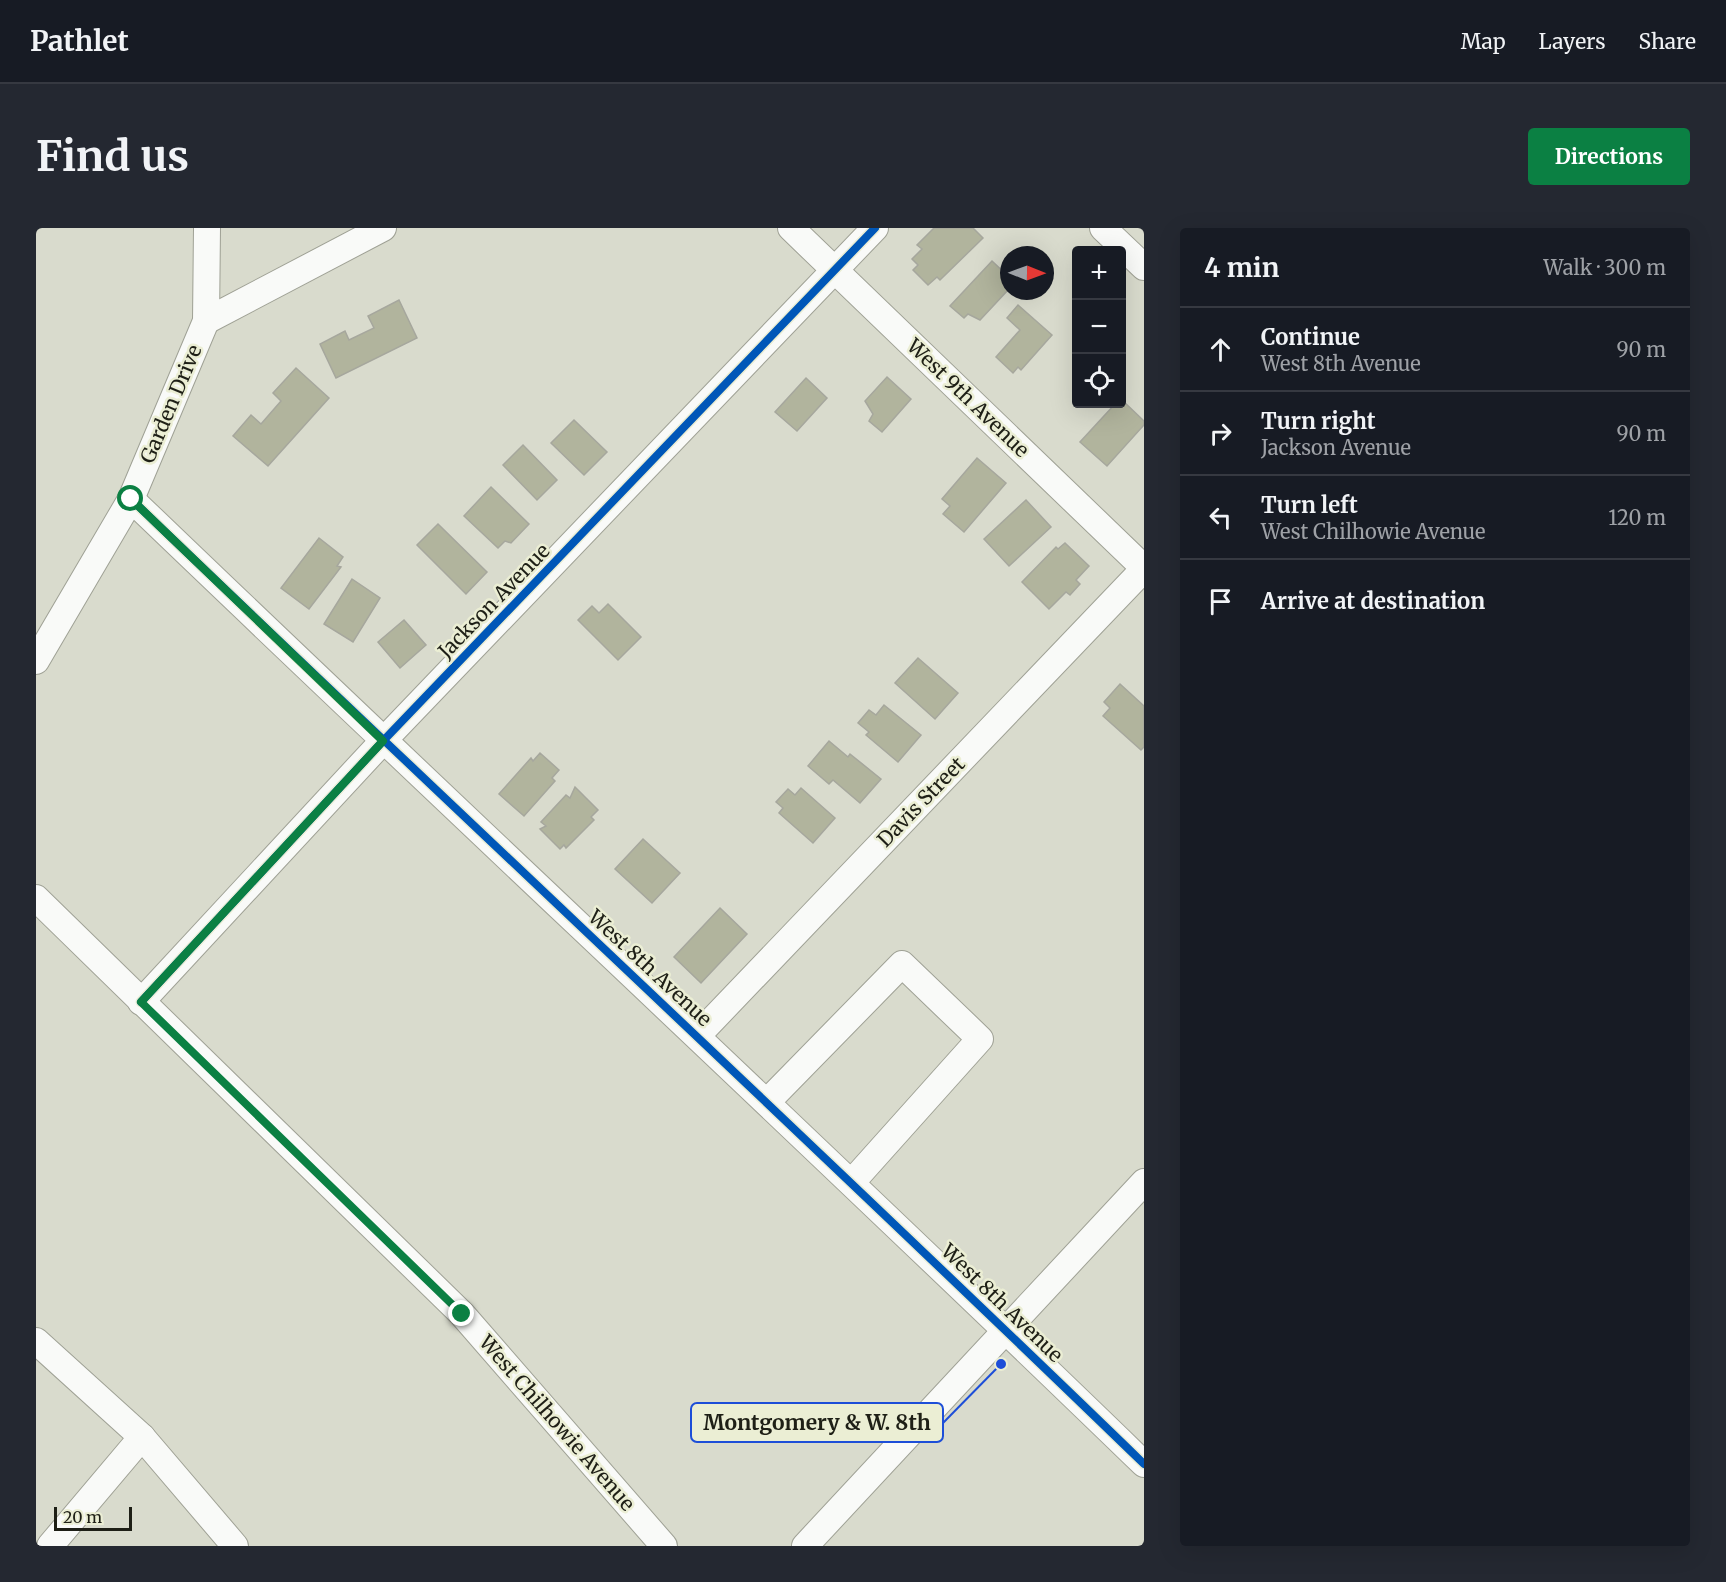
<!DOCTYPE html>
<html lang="en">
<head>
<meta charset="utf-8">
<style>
  body { margin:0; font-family:Merriweather,serif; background:#242831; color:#f1f3f6 }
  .controls { position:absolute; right:18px; top:18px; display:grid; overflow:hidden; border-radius:6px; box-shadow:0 6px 24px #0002 }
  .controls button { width:54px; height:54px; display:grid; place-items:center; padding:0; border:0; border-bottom:2px solid #363941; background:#171b24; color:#f1f3f6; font:30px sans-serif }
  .compass { position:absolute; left:964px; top:18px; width:54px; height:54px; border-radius:50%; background:#171b24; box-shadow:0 6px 24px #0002; rotate:91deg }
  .scale { position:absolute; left:18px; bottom:15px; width:78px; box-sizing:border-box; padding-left:6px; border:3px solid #1e1f16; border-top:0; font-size:16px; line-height:21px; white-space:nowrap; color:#1e1f16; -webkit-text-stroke:4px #ebeed4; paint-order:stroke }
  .stop { position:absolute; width:18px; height:18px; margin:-14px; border:4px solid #0b8043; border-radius:50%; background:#fff }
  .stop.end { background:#0b8043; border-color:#fff; box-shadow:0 2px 6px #0008 }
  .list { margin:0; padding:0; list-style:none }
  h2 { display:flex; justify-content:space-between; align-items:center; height:78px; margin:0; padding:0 24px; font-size:26px }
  h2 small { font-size:20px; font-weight:400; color:#9ea1a6 }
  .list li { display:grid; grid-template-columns:39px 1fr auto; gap:18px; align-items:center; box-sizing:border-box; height:84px; padding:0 24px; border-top:2px solid #363941 }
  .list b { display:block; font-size:22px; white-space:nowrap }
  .list p { margin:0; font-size:20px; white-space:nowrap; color:#9ea1a6 }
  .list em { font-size:20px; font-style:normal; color:#9ea1a6 }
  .icon { flex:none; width:33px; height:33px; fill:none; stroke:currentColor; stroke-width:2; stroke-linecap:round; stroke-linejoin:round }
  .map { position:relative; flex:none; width:1108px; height:1318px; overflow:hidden; border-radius:6px }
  header { display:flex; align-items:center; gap:36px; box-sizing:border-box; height:84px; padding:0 30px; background:#171b24; border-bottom:2px solid #363941 }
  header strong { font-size:28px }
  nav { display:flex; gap:33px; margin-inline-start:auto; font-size:21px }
  .intro { display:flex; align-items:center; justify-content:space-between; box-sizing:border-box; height:144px; padding:0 36px }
  h1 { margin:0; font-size:42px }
  .button { padding:15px 27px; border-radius:6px; background:#0b8043; color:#fff; font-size:21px; font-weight:700 }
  main { display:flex; gap:36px; padding:0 36px }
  aside { flex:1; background:#171b24; border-radius:6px; box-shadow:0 6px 24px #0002 }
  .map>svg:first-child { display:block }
  .building { fill:#b1b49d; stroke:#a6a79d; stroke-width:1.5 }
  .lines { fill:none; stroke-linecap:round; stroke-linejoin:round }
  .minor-casing { stroke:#9fa195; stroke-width:28 }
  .minor { stroke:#f9faf8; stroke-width:26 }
  .cycleway-casing { stroke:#ebeed4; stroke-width:11 }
  .cycleway { stroke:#0057b8; stroke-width:8 }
  .route { stroke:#0b8043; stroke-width:8 }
  .labels { text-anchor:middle; stroke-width:5; stroke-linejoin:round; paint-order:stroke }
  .street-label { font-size:20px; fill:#1e1f16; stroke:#ebeed4 }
  .leader { fill:none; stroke:#1d4ed8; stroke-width:2 }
  .callout-dot { fill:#1d4ed8; stroke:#ebeed4; stroke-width:2 }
  .callout { fill:#ebeed4; stroke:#1d4ed8; stroke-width:2 }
  .callout-label { font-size:21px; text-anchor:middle; font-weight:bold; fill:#1e1f16 }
</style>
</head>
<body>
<header>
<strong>Pathlet</strong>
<nav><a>Map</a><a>Layers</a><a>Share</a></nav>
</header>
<div class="intro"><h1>Find us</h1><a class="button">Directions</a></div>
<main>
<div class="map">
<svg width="1108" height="1318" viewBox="0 0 1108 1318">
  <rect width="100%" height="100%" fill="#d9dbcd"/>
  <!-- building -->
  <g class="building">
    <polygon points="898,0 937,0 947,10 904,52 901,49 892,57 877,42 882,37 876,31 886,21 881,17"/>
    <polygon points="956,33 973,49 973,61 944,92 932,86 928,90 914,78"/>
    <polygon points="363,72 381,110 300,150 284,116 309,103 313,112 338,100 332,88"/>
    <polygon points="982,77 1016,107 985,142 982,139 977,145 960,129 984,102 971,90"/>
    <polygon points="260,140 293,170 232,238 197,208 215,187 225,196 245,173 237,165"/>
    <polygon points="851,149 875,171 846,204 833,193 837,186 829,173"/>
    <polygon points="770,150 791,170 761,203 739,184"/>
    <polygon points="1086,172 1108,193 1108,197 1071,238 1044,214 1079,176 1086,176"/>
    <polygon points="538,192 571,224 548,247 515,215"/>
    <polygon points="487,217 521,252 501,272 467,237"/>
    <polygon points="941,230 970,255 928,304 907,286 914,278 906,271"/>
    <polygon points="455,259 493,296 475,315 469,313 462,320 428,288"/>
    <polygon points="990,272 1015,299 973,338 948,311"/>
    <polygon points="402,296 451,344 430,366 381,317"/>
    <polygon points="283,310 307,329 301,338 305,339 273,381 245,360"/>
    <polygon points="1029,315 1053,338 1040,352 1044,356 1034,367 1030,364 1013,381 986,354 1020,319 1022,321"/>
    <polygon points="316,351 344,370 317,414 288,396"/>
    <polygon points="572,376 605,409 582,432 542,392 556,378 563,385"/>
    <polygon points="368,392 390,417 364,440 342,414"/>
    <polygon points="882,430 922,465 899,491 859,455"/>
    <polygon points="1084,456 1108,478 1108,519 1105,522 1067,488 1074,480 1068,474"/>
    <polygon points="848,477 885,507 862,534 830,507 833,504 822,495 833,482 840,487"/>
    <polygon points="793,513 812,529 814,526 845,551 824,575 797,552 793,556 772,538"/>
    <polygon points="504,525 523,542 516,550 519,553 488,588 463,566 495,530 497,533"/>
    <polygon points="539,559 562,582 555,589 558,592 530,620 528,617 524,621 504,601 510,598 505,594 530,567 534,570"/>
    <polygon points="765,560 799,590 777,615 743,585 747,580 740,574 752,561 759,567"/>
    <polygon points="607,611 644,645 616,675 579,641"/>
    <polygon points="684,680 711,706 665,755 638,729"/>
  </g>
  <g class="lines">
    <!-- minor casing -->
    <g class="minor-casing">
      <g id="minor">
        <polyline points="755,0 1108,340"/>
        <polyline points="1067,0 1108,39"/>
        <polyline points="170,93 347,0"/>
        <path d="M95 271C431 594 773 911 1108 1236"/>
        <polyline points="0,433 95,271 170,93 171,0"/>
        <polyline points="0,670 426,1086 628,1318"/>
        <polyline points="105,774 347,513 839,0"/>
        <polyline points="662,807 1108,341"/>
        <polyline points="732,873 866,736 944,811 816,954"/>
        <polyline points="0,1113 106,1209 199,1318"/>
        <polyline points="14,1318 106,1209"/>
        <polyline points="769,1318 1108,954"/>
      </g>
    </g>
    <!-- minor -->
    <use href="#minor" class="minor"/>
    <!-- cycleway casing -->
    <g class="cycleway-casing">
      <g id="cycleway">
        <path d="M95 271C431 594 773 911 1108 1236"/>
        <polyline points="105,774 347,513 839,0"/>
      </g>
    </g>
    <!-- cycleway -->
    <use href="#cycleway" class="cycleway"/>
  </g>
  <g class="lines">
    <!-- route -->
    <polyline class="route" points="95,271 347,513 105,774 426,1086"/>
  </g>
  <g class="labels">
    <!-- street labels -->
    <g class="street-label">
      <text transform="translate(932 170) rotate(44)" y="7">West 9th Avenue</text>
      <text transform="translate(135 176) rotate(-67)" y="7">Garden Drive</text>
      <text transform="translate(458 373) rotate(-46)" y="7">Jackson Avenue</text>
      <text transform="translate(885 574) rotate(-46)" y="7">Davis Street</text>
      <text transform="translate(614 740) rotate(43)" y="7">West 8th Avenue</text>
      <text transform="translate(966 1075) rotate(44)" y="7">West 8th Avenue</text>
      <text transform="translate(521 1195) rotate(49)" y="7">West Chilhowie Avenue</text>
    </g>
  </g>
  <!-- callouts -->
  <path class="leader" d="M965 1136L907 1195"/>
  <circle class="callout-dot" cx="965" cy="1136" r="6"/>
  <rect class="callout" x="655" y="1175" width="252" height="39" rx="6"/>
  <g class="callout-label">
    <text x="781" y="1202">Montgomery &amp; W. 8th</text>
  </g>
</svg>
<div class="controls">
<button>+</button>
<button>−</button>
<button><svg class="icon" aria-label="locate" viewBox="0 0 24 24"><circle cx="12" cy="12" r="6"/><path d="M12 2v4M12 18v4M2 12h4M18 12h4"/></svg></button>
</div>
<svg class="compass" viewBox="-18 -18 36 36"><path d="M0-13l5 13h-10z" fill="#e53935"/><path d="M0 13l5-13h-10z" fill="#9ea1a6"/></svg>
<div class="scale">20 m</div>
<div class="stop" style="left:95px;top:271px"></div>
<div class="stop end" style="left:426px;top:1086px"></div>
</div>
<aside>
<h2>4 min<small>Walk · 300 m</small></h2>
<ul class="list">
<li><svg class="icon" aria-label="ahead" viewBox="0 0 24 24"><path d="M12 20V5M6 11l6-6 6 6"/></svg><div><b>Continue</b><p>West 8th Avenue</p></div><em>90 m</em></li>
<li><svg class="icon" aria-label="right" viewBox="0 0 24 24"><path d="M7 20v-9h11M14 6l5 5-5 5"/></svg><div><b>Turn right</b><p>Jackson Avenue</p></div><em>90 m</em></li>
<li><svg class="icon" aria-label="left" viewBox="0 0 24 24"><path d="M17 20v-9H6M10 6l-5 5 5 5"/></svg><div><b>Turn left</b><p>West Chilhowie Avenue</p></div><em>120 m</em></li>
<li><svg class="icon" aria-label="arrive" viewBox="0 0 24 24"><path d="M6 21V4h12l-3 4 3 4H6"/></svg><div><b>Arrive at destination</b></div></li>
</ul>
</aside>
</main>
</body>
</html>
